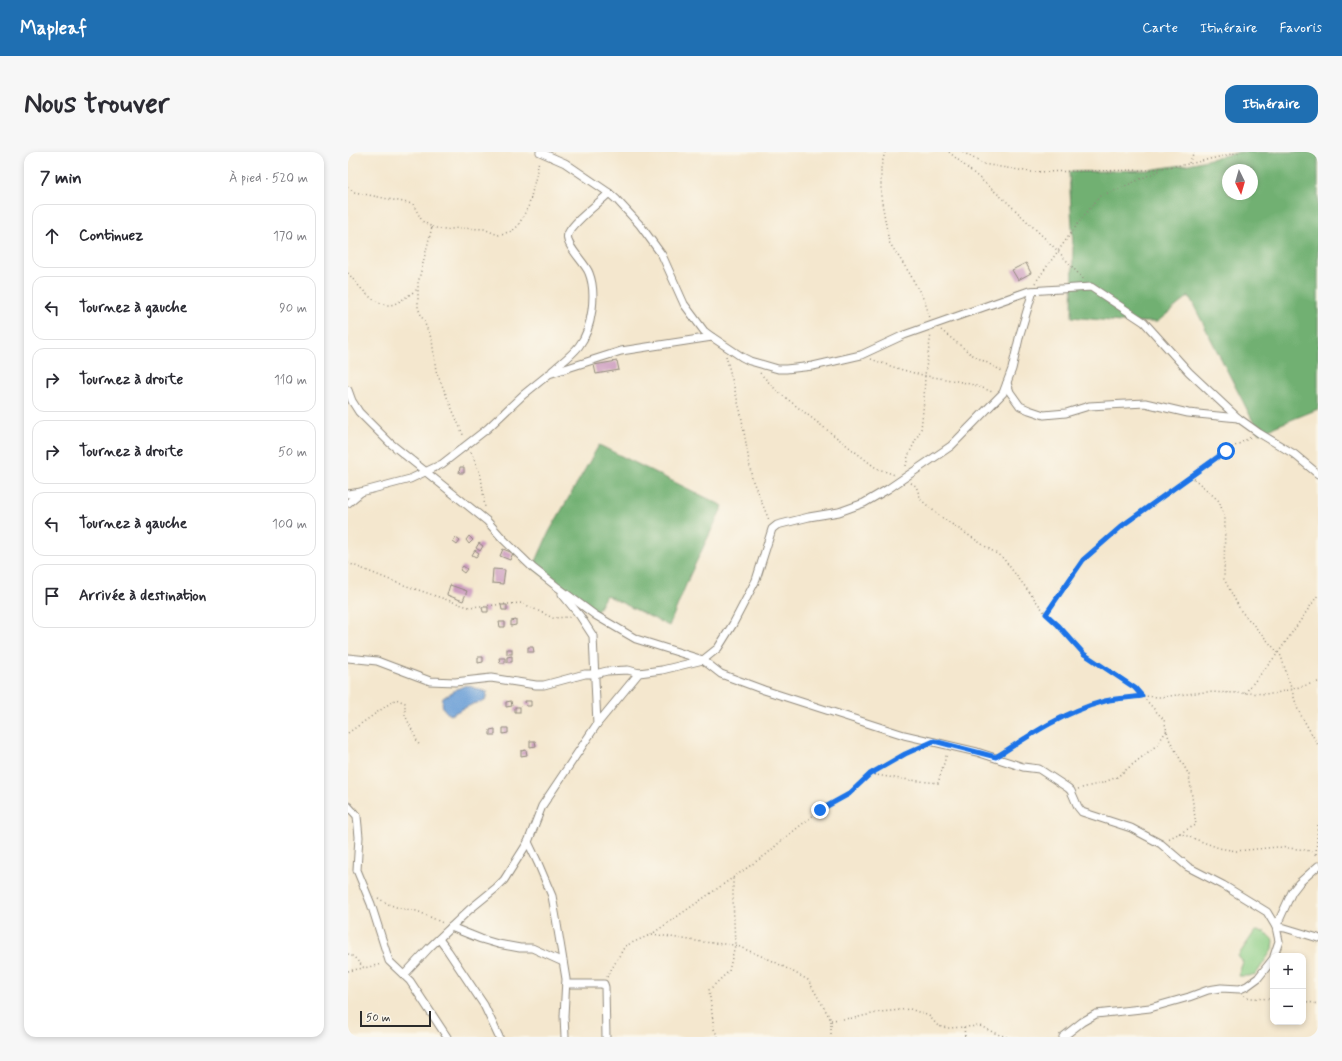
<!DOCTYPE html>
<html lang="fr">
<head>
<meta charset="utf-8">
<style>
  body { margin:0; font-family:Mynerve,sans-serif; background:#f7f7f7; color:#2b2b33 }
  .controls { position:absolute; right:12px; bottom:12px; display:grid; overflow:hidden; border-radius:8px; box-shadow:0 2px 6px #0003 }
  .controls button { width:36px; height:36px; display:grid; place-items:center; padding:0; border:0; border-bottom:1px solid #e1e1e2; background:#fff; color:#2b2b33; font:20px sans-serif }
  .compass { position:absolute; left:874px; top:12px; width:36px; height:36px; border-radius:50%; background:#fff; box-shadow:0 2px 6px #0003; rotate:175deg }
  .scale { position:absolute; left:12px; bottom:10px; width:71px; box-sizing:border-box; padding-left:4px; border:2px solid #2b2b2b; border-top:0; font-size:11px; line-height:14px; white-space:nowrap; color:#2b2b2b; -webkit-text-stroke:3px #fbf7ec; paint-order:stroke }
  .stop { position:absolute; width:12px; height:12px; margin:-9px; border:3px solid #1a73e8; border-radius:50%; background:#fff }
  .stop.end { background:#1a73e8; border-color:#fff; box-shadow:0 1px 4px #0008 }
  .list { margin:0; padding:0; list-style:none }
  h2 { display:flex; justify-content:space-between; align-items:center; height:52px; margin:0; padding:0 16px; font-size:17px }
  h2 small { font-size:13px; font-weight:400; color:#7c7c81 }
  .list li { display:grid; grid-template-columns:26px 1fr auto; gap:12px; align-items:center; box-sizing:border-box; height:64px; margin:0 8px 8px; padding:0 8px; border:1px solid #e1e1e2; border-radius:12px }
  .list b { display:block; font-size:15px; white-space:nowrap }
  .list em { font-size:13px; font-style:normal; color:#7c7c81 }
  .icon { flex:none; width:22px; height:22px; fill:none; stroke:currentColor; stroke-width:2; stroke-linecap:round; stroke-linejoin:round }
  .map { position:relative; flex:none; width:970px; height:885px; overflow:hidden; border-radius:12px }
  header { display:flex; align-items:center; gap:24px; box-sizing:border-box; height:56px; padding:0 20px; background:#1f6fb2; color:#fff }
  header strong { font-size:19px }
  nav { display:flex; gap:22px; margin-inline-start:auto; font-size:14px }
  .intro { display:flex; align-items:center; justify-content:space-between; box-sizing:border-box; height:96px; padding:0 24px }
  h1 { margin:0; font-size:28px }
  .button { padding:10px 18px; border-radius:12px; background:#1f6fb2; color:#fff; font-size:14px; font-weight:700 }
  main { display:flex; gap:24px; padding:0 24px }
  aside { flex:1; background:#fff; border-radius:12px; box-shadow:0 2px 6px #0003 }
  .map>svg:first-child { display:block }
  .green { fill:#8ccd85; stroke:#5c7c58 }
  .forest { fill:#71b072; stroke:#4e6e4e; fill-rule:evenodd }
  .water { fill:#6a9fd7; stroke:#4a6581 }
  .building { fill:#cb99be }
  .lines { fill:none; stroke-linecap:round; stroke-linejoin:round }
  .minor-casing { stroke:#90897c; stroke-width:9 }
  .path { stroke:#90897c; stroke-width:1.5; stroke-dasharray:1 3; stroke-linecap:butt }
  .minor { stroke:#fff; stroke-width:7 }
  .route { stroke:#1a73e8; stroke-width:5 }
</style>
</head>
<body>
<header>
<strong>Mapleaf</strong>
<nav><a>Carte</a><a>Itinéraire</a><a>Favoris</a></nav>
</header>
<div class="intro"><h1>Nous trouver</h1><a class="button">Itinéraire</a></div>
<main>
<aside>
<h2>7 min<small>À pied · 520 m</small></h2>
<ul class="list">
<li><svg class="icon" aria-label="ahead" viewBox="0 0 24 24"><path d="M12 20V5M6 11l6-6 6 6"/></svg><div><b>Continuez</b></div><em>170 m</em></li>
<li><svg class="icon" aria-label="left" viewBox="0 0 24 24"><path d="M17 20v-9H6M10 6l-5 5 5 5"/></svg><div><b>Tournez à gauche</b></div><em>90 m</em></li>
<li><svg class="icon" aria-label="right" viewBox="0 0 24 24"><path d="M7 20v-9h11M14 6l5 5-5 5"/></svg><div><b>Tournez à droite</b></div><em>110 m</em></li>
<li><svg class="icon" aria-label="right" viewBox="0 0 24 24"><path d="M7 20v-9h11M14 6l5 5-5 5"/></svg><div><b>Tournez à droite</b></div><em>50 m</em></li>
<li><svg class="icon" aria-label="left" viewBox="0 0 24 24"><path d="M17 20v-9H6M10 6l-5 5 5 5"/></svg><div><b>Tournez à gauche</b></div><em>100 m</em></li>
<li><svg class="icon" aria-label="arrive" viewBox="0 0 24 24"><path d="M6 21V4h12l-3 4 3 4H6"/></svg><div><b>Arrivée à destination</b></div></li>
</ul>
</aside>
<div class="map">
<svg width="970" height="885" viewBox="0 0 970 885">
  <rect width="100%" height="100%" fill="#fbf7ec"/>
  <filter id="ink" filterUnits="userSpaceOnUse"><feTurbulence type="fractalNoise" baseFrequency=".025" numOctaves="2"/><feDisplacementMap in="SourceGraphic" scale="8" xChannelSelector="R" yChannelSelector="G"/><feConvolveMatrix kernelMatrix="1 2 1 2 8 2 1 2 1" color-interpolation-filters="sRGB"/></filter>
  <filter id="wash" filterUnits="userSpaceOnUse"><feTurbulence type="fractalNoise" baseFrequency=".012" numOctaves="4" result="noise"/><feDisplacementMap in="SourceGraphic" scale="16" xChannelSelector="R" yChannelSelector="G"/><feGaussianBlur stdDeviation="0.9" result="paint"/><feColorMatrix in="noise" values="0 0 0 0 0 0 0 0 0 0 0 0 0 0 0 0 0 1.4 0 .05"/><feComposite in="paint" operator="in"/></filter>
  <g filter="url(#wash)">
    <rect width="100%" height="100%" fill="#f4e7ce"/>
    <!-- green -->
    <polygon class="green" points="907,779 917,780 925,788 924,798 908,822 900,824 890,824 895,810 890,804"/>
    <!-- forest -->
    <g class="forest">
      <path d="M892 0H970V257L911 281 841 144 809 170H772L724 165 725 94 721 20 800 18 841 12ZM880 18H904V42H880Z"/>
      <polygon points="251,293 375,354 342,423 321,474 258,443 247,463 185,416 201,380"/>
    </g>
    <!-- water -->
    <path class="water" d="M118 533 139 540 137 549 125 552 102 563C95 558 93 554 95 546L109 537Z"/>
    <g id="blocks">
      <!-- building -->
      <g class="building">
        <polygon points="678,111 683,121 670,128 664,118"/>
        <polygon points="269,209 271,218 248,222 246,213"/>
        <polygon points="112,315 116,315 116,321 111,321"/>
        <polygon points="121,384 125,388 121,392 118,388"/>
        <polygon points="108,386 112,389 109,393 105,390"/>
        <polygon points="131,391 135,394 132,399 128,396"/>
        <polygon points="155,397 165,401 162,408 152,404"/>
        <polygon points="127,398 131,401 128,405 124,403"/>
        <polygon points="115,414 119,417 116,421 112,418"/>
        <polygon points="145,417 157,418 155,432 144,431"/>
        <polygon points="102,433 119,439 115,449 99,443"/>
        <polygon points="153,453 159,453 159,458 154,458"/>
        <polygon points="134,455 140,455 140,460 135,460"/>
        <polygon points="168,468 168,473 163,474 163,469"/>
        <polygon points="151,470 157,470 157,475 152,475"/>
        <polygon points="180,495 185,495 186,500 180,500"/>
        <rect x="159" y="497" width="5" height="5"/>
        <polygon points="164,504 164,510 159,510 159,505"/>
        <polygon points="130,505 135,505 135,510 130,511"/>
        <polygon points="151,506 157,506 157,511 152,511"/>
        <polygon points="163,549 164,554 158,555 158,550"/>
        <polygon points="177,549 183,549 183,554 178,554"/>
        <rect x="167" y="555" width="5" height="5"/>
        <polygon points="155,576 160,576 160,581 155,582"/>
        <polygon points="147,577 147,583 142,583 142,578"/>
        <polygon points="182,589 187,589 188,594 182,595"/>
        <polygon points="178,598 179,603 173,604 173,599"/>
      </g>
    </g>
  </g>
  <g filter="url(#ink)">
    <use href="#blocks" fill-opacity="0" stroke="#90897c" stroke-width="1"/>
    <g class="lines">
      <!-- minor casing -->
      <g class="minor-casing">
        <g id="minor">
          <polyline points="192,0 217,11 261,41 269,48 292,73 314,103 336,152 356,179 364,185"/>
          <path d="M204 219C213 211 223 204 231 194 244 177 249 141 241 121 237 110 216 93 220 82 226 69 251 51 261 41"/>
          <polyline points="659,231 662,240 672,254 681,258 696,263 718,261 741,254 797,251 840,261 890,266"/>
          <polyline points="0,238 4,249 11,260 42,291 139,369 155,387 185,416 208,434 247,463 288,487 355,508 373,522 416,538 556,583 629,600 675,615 691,617 720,636 723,639 730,655 734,660 783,676 813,692 840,715 875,733 919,760 928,775 937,776 970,786"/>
          <polyline points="0,342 13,340 62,327 94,312 139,277 175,243 201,222 273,199 364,185 394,205 402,209 430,217 438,217 465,214 513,203 556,183 681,139 743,135 796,170 841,220 890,266 911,281 946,302 970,322"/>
          <polyline points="0,351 13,340"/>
          <polyline points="214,442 232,464 245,484 249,572"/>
          <polyline points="0,506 29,509 82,529 107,530 143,526 188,533 196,533 237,522 247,522 259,519 280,518 291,521"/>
          <polyline points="0,654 9,664 11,685 9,718 23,752 41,809 62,829 99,885"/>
          <polyline points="180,690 190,711 204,744 208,766 218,827 216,864 217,885"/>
          <polyline points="103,775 133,787 150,792 172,796 184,796 215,810"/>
          <polyline points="91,787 100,799 136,853 151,885"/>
          <polyline points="926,804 931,789 928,775 944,740 951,731 970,714"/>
          <polyline points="56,823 82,795 121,758 148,736 156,728 180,690 194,654 249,572 291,521 314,518 355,508 370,496 385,472 408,428 424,377 429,373 461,365 491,360 516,351 540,337 603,294 655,241 664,217 672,182 685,139"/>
          <polyline points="218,832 256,832 257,835 258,885"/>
          <polyline points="715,885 734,870 748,862 802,856 841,845 860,838 873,836 892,837 899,834 910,826 925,807"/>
        </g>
      </g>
      <!-- path -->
      <g class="path">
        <polyline points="537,0 533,15 533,45 541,90 562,122 577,150 582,166"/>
        <polyline points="601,0 659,50 710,99 736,128"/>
        <polyline points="615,0 635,12 683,20 800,18 841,12 892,0"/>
        <polyline points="841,11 846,0"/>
        <polyline points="0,35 6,40 65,52 74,69 84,75 70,131 70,156 84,188 88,219 116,285"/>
        <polyline points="84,75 97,78 110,76 136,77 150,83 164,79 170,74 181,53 188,24 191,8"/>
        <path d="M0 121C10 133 28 158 46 152 54 149 63 141 70 137"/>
        <polyline points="687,131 731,70 752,44 773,36 814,17"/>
        <polyline points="593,178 623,202 654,219"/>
        <polyline points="378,204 393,262 404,327 421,368"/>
        <path d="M523 207C541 214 560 220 579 224 602 228 623 230 644 240"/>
        <polyline points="412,221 429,239 528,316 547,323"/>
        <polyline points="123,300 133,324 137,356"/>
        <polyline points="558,314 560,304 573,277 576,249 577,223 583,182"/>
        <polyline points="843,324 871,349 877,366 876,427 893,459 933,504 950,558 970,593"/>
        <polyline points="563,331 568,334 573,348 593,365 655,406 698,462 710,473 736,502 787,536 816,568 821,587 841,623 848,673 820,687"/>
        <polyline points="0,411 47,430 120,455 174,451 205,466 223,465"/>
        <polyline points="698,462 735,408 775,373 878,299 903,285"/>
        <polyline points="897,541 930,501 970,443"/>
        <polyline points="0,581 48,547 57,551 57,563 72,595"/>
        <polyline points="656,600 675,587 716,563 758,549 794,544 812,545 857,540 925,542 970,530"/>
        <polyline points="522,622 553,627 590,631 599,601"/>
        <polyline points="730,637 754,631 769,625 809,593 819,578"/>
        <polyline points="831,681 871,696 888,699 930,695 959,698 970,704"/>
        <polyline points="968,702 970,672"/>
        <polyline points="30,746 40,752 51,756 69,759 95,771"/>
        <polyline points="304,782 354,790 387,793 425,809 460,828 483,868 483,885"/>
        <polyline points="0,802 6,805 16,816 34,812"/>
        <polyline points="0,819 16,816"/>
        <polyline points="259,825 277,794 304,782 419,702 433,689 472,658 501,642 522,622 557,602 573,595"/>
        <polyline points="896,844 902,846 925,847"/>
        <polyline points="955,849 970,852"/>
        <polyline points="483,868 506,866 533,860 562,857 581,864 590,874 600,876 632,874 649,882 659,885"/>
        <polyline points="616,875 617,885"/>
        <polyline points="370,885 366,877 361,838 381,819 387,793 385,746 385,726"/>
      </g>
      <!-- minor -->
      <use href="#minor" class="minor"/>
    </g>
  </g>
  <g class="lines" filter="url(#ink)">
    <!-- route -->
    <path class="route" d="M472 658 501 642 522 622 557 602 586 589 648 605C683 582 716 560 757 549 769 546 782 546 794 544L787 536 736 502 710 473 698 462 735 408 775 373 878 299"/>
  </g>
</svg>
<div class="controls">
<button>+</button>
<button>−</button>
</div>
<svg class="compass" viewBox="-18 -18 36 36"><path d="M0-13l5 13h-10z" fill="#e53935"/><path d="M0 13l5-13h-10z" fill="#7c7c81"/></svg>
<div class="scale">50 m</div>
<div class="stop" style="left:878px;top:299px"></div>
<div class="stop end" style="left:472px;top:658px"></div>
</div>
</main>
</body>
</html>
